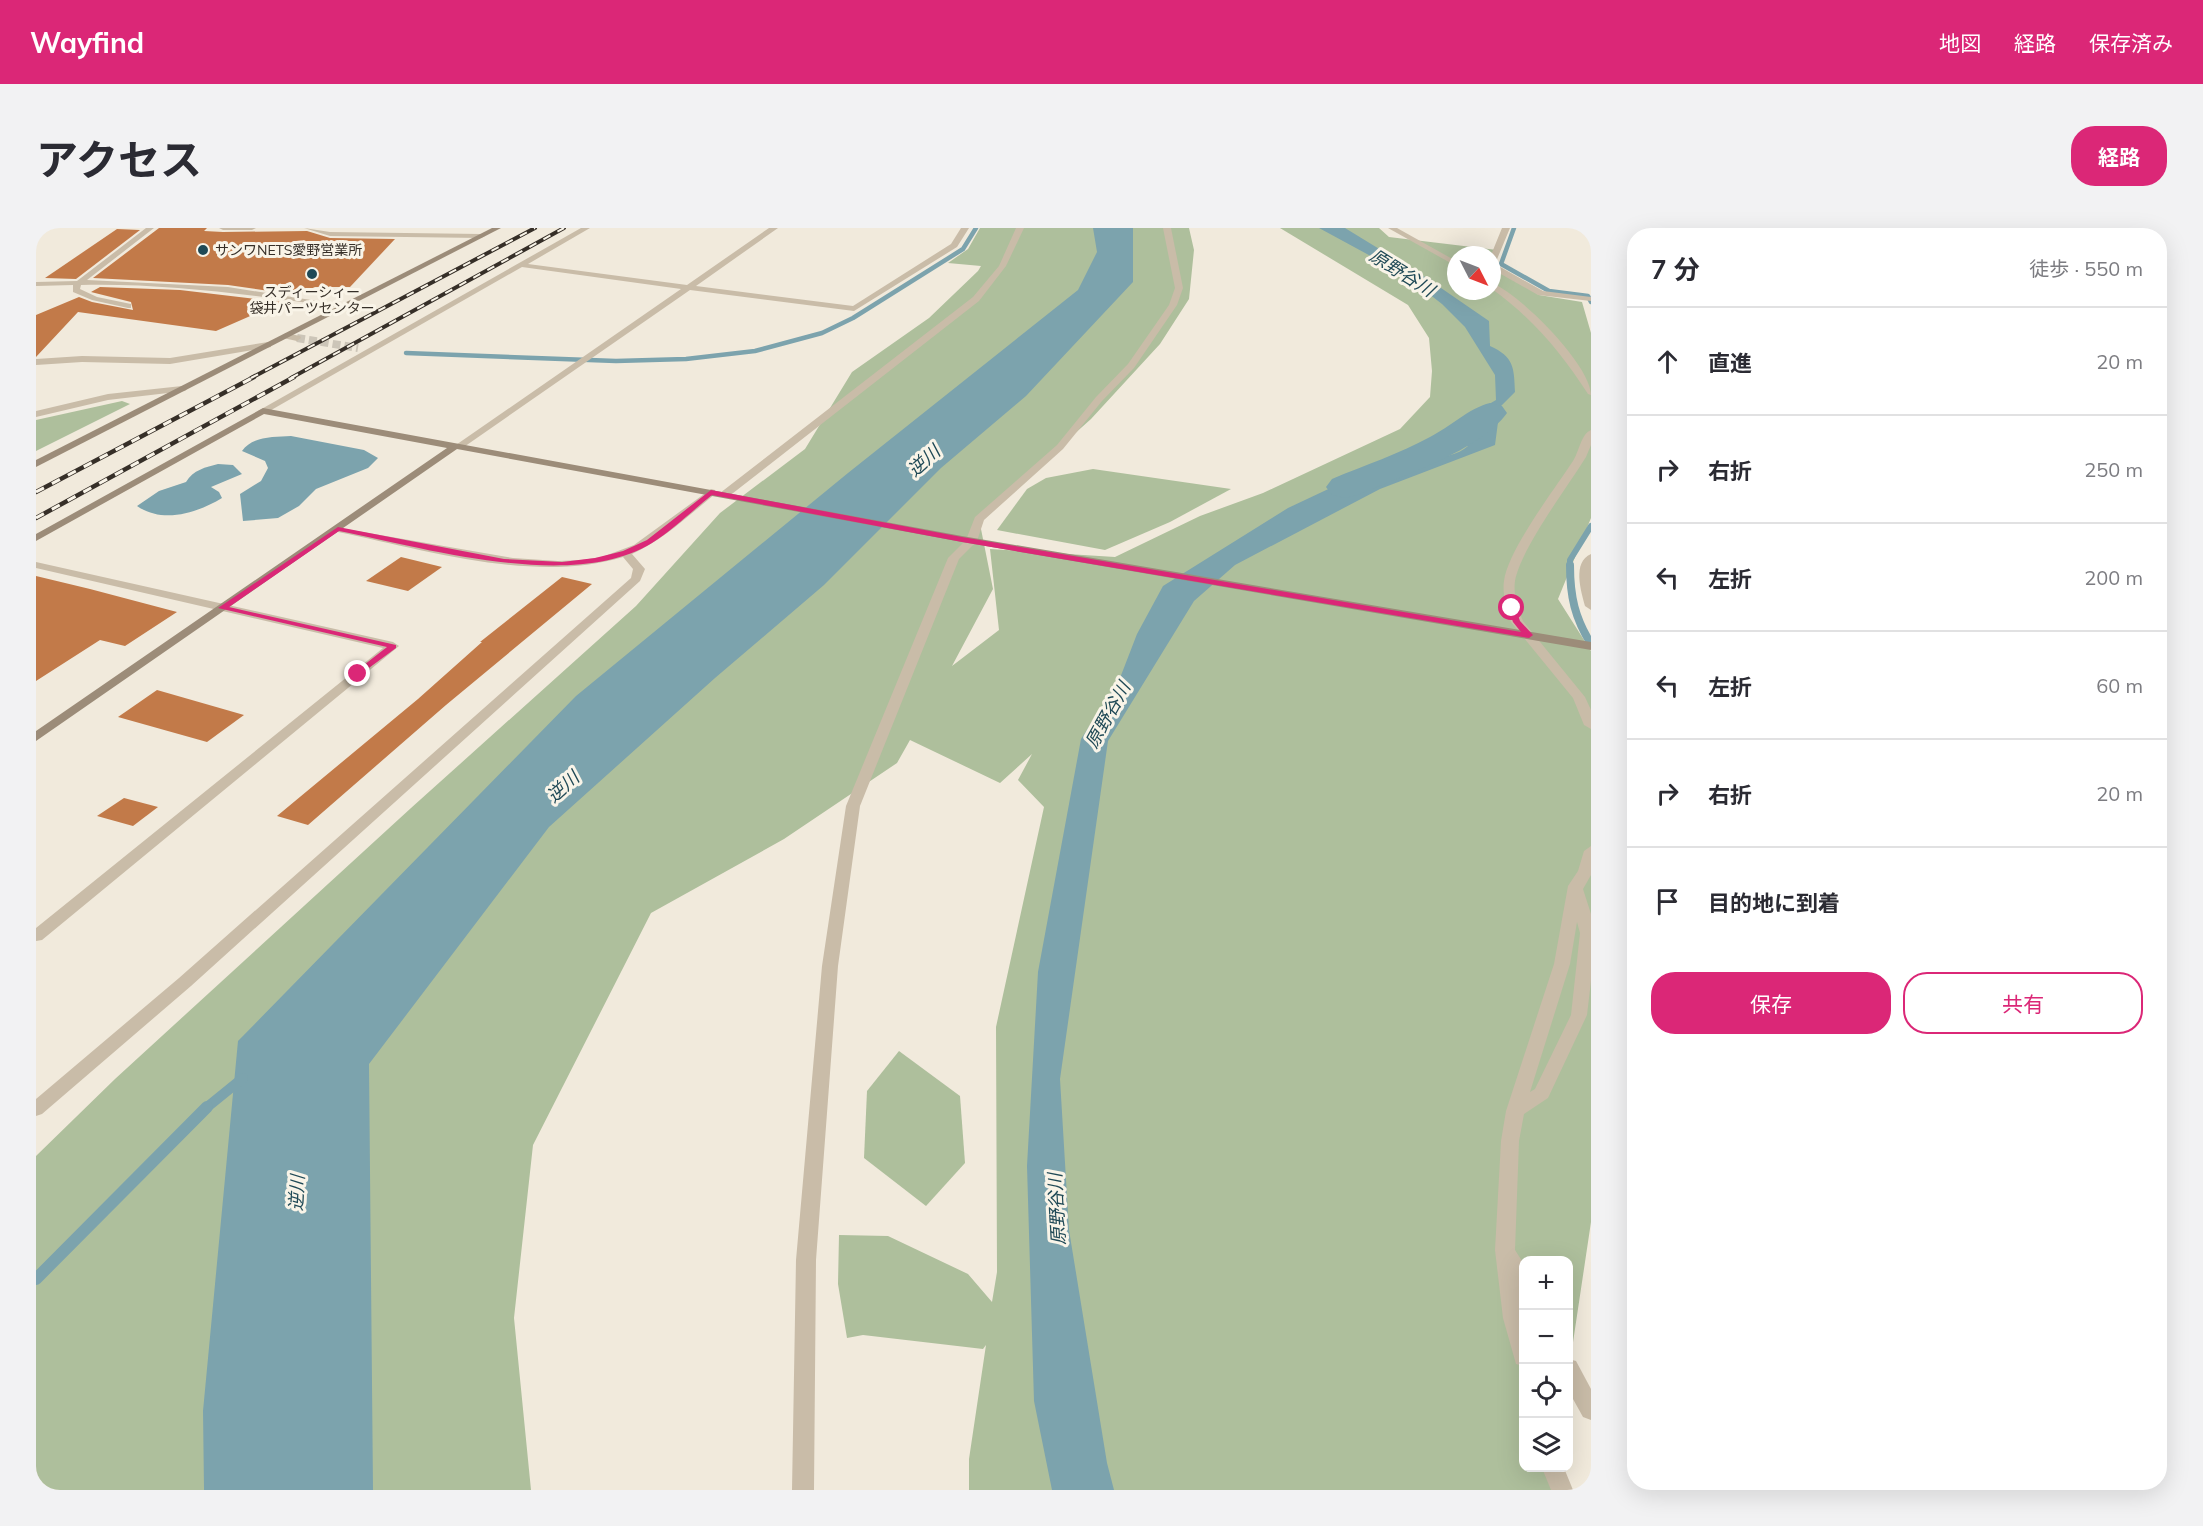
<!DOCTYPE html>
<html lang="ja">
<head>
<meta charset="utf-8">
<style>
  body { margin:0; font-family:Mulish,"Noto Sans JP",sans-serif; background:#f2f2f3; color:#2b2b33 }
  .controls { position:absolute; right:18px; bottom:18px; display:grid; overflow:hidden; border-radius:12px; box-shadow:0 6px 24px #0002 }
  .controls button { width:54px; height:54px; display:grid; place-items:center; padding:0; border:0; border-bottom:2px solid #e1e1e2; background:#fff; color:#2b2b33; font:30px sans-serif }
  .compass { position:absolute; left:1411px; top:18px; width:54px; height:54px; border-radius:50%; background:#fff; box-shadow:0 6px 24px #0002; rotate:132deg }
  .stop { position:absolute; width:18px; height:18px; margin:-14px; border:4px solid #db2777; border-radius:50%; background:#fff }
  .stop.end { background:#db2777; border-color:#fff; box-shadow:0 2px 6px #0008 }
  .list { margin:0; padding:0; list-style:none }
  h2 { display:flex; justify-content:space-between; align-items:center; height:78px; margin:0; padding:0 24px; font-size:26px }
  h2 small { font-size:20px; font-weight:400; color:#7c7c81 }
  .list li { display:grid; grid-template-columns:39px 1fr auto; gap:18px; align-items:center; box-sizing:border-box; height:108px; padding:0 24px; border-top:2px solid #e1e1e2 }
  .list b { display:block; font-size:22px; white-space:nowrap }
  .list em { font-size:20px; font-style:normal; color:#7c7c81 }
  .actions { display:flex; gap:12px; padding:18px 24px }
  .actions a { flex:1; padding:14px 0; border:2px solid #db2777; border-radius:24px; text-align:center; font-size:21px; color:#db2777 }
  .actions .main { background:#db2777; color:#fff }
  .icon { flex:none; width:33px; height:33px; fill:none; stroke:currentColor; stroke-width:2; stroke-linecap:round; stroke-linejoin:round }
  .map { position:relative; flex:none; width:1555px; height:1262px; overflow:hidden; border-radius:24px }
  header { display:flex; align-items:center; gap:36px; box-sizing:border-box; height:84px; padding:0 30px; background:#db2777; color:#fff }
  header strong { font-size:28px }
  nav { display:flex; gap:33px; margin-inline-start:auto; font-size:21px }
  .intro { display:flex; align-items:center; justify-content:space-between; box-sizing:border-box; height:144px; padding:0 36px }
  h1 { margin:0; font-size:42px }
  .button { padding:15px 27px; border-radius:24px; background:#db2777; color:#fff; font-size:21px; font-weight:700 }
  main { display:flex; gap:36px; padding:0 36px }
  aside { flex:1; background:#fff; border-radius:24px; box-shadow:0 6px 24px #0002 }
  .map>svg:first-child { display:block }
  .green { fill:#aebf9c; fill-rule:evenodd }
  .water { fill:#7ca3ad; fill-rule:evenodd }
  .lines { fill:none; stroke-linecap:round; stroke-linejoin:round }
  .stream-far4 { stroke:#7ca3ad; stroke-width:4.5 }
  .stream-far3 { stroke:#7ca3ad; stroke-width:6 }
  .stream-far2 { stroke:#7ca3ad; stroke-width:8 }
  .stream-far1 { stroke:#7ca3ad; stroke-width:10 }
  .stream { stroke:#7ca3ad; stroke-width:12 }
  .river { fill:#7ca3ad; fill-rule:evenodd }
  .building { fill:#c27a49 }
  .street-tunnel { stroke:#ccc5b8; stroke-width:8; stroke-dasharray:8 4; stroke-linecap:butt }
  .lane { fill:#c9bca8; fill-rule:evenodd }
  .street { fill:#c9bca8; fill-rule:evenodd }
  .secondary { fill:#9c8c79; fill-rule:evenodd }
  .rail-far1-casing { stroke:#362f28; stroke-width:4 }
  .rail-casing { stroke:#362f28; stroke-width:4.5 }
  .rail-far1 { stroke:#f9f4e8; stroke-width:2; stroke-dasharray:8; stroke-linecap:butt }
  .rail { stroke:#f9f4e8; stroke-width:3; stroke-dasharray:9; stroke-linecap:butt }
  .route { fill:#db2777 }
  .poi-dot { fill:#1f4956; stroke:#f9f4e8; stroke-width:2 }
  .labels { text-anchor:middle; stroke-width:6; stroke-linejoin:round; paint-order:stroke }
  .far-poi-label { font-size:14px; fill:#362f28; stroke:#f9f4e8; text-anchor:start }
  .water-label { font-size:18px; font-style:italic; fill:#1f4956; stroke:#f9f4e8 }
</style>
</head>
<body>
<header>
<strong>Wayfind</strong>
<nav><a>地図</a><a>経路</a><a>保存済み</a></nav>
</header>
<div class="intro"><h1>アクセス</h1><a class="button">経路</a></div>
<main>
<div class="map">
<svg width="1555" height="1262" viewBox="0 0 1555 1262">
  <rect width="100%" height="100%" fill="#f1eadc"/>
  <!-- green -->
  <g class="green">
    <path d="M944 0H1153L1158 22 1153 71 1124 116 1055 191 943 291 957 361 916 438 963 402 954 321 1079 329 1164 288 1227 265 1364 201 1394 169 1396 143 1393 110 1372 77 1244 0H1343L1353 9 1461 22 1457 38 1503 67 1546 74 1555 105V290L1522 371 1555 423V994L1533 1141 1532 1032H1488V1240H1517L1528 1262H933V1231L950 1117 947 1121 827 1107 811 1110 802 1056 803 1007 852 1008 932 1046 956 1074 961 1044 960 799 1008 579 982 552 996 526 964 555 874 512 861 535 748 611 615 685 497 917 478 1090 495 1262H0V928L79 851 375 580 600 378 684 285 769 221 816 144 893 90 942 43 945 38 912 35 932 21ZM1420 27H1456V63H1420Z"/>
    <polygon points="86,173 94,176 0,223 0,192"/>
    <polygon points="1057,241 1195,261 1134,294 1069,322 961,302 991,261 1010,250"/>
    <polygon points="863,823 924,868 929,935 890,978 828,930 831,863"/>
  </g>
  <!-- water -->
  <g class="water">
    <polygon points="1057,0 1097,0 1097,54 990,168 905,240 788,357 679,450 513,599 333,836 337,1262 168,1262 167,1183 202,813 540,468 812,245 1042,62 1061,24"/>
    <path d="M1283 0H1309L1389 49 1453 93 1454 118C1478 129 1478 139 1479 164L1464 179 1459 217 1344 261 1199 337 1158 373 1072 513 1024 851 1033 1002 1071 1235 1078 1262H1016L998 1173 991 938 1002 744 1045 511 1084 450 1101 406 1127 358 1252 280 1371 224 1460 172 1459 147 1429 99 1406 76 1366 45ZM1421 216 1432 218C1419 230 1391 232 1374 229Z"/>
    <path d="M255 208 328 222 342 230 332 240 280 261 263 278 242 290 207 293 204 266 225 253 232 240 229 233 206 223C216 208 238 209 255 208Z"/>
    <path d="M182 236 197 237 206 246 175 259 183 264 186 270C161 285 127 296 101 278L123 263 150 254C157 242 170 239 182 236Z"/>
  </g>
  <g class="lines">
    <!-- stream-far4 -->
    <g class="stream-far4">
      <polyline points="1478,0 1465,36 1513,63 1552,68 1555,74"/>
      <polyline points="370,125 580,133 650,131 719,123 786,105 817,90 927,21 940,0"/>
    </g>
    <!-- stream-far3 -->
    <polyline class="stream-far3" points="1534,339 1534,332 1555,298"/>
    <!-- stream-far2 -->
    <path class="stream-far2" d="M1534 337C1534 369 1539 390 1555 416"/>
    <!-- stream-far1 -->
    <polyline class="stream-far1" points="170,880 207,850"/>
    <!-- stream -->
    <polyline class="stream" points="0,1051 171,879"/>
    <!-- river -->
    <path class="river" d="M1454 175 1466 178 1471 185C1444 223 1365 248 1322 267L1309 270 1296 267 1290 259 1296 251C1329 237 1363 226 1394 209 1414 199 1433 180 1454 175Z"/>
  </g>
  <!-- building -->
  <g class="building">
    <polygon points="123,0 171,0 168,3 187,4 271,3 294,10 359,11 314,59 279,59 260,67 192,57 57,50"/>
    <polygon points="81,1 104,2 40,51 9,50"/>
    <polygon points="64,59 144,62 246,74 180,103 42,84 0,129 0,87 43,69 56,74 97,82 95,74 55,64"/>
    <polygon points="365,329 406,339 372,363 330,353"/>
    <polygon points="0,348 54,361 141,384 89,418 64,412 0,453"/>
    <polygon points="526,349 556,356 410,477 272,597 241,588 382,471 446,414 444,414"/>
    <polygon points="121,462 208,487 171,514 82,489"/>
    <polygon points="88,570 122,579 97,598 61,588"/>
  </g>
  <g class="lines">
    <!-- street-tunnel -->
    <polyline class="street-tunnel" points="261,110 322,120"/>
    <!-- lane -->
    <polygon class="lane" points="146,158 151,161 149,163 72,172 0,189 0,183 72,166"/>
    <!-- street -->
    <g class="street">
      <path d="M110 0H118L51 52 192 59 313 78 309 80C221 68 134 55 45 57L44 61 61 69 95 76V80H92L56 72 37 64V57L0 58V54L41 53Z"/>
      <polygon points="183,0 220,0 216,2 187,2"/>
      <polygon points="268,0 294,4 445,6 449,8 445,10 294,8"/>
      <polygon points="545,0 554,0 492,36 651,57 733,0 742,0 660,58 817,78 915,16 925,0 933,0 921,19 818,83 654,62 425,221 417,219 645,61 486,39 230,185 222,183"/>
      <polygon points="980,0 988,0 970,38 943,73 692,269 684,269 684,265 937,69 963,38"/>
      <polygon points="1127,0 1135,0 1147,60 1141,77 1098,140 1066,173 1027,221 948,292 941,313 923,331 824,578 802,738 780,1032 778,1262 756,1262 760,1032 786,738 810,578 912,330 930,312 939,289 1021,217 1060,169 1092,136 1133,77 1139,60"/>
      <polygon points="1352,0 1361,0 1420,33 1420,38"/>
      <polygon points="1466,0 1474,0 1459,36 1507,63 1555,69 1555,73 1502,67 1456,41 1455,27"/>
      <path d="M1456 55C1484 66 1555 137 1555 167L1552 166C1525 124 1496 90 1456 61Z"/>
      <polygon points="250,105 264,108 265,110 261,113 247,110 246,108"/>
      <polygon points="232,114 235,115 235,119 134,136 46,134 0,137 0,131 46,128 134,130"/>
      <path d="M1555 202V217L1550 229C1531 260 1485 320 1479 353 1477 366 1482 381 1487 393L1549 469 1555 482V501L1548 497 1537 470 1475 394C1471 382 1466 366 1468 353 1472 322 1518 262 1537 233 1543 224 1545 206 1555 202Z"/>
      <path d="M675 261 679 262V266C652 288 627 312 596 326L609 341 604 353 155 758 6 886 0 888V871L143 750 595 350 597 341 587 329C499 356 390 322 302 304L297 301 298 299 477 330 522 333 545 332 566 329 598 317Z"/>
      <path d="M1555 326V382L1549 378C1545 363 1536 334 1555 326Z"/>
      <polygon points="0,334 357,414 363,418 6,712 0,713 0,700 347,420 0,340"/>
      <path d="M1555 618V647L1547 661 1555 686V753L1551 787 1512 870 1488 886 1483 913 1479 1022 1488 1036V1064L1484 1063 1488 1090V1138L1480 1136 1467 1090 1459 1022 1465 913 1470 883 1518 736 1532 658 1542 643 1548 623ZM1541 694 1544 705 1535 787 1499 861 1494 864 1534 736Z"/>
      <polygon points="1532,1131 1540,1133 1555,1161 1555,1192 1547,1189 1532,1162"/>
      <polygon points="1506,1240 1528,1240 1537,1262 1515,1262"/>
    </g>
    <!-- secondary -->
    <g class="secondary">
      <polygon points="456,0 465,0 0,239 0,232"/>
      <polygon points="227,180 926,308 1555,414 1555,422 926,314 421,221 0,513 0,503 411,220 228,186 0,313 0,306"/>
    </g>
    <!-- rail-far1 casing -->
    <g class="rail-far1-casing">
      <g id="rail-far1">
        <polyline points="215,150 499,0"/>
        <polyline points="255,150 528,0"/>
      </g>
    </g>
    <!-- rail casing -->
    <g class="rail-casing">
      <g id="rail">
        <polyline points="0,264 218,149"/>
        <polyline points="0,290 258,149"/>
      </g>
    </g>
    <!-- rail-far1 -->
    <use href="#rail-far1" class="rail-far1"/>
    <!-- rail -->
    <use href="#rail" class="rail"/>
  </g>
  <!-- route -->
  <path class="route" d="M675 262 926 309 1485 404 1477 394 1472 380 1476 378 1479 379 1484 393 1497 407 1493 410 926 314 676 267C657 282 637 302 616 315 536 364 390 320 303 303L193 379 360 417V420L322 448 318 446 319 444 351 419 182 380 302 299 468 331 526 334 559 330 587 323 611 312Z"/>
  <!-- markers -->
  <g class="poi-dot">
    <circle cx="167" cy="22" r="6"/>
    <circle cx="276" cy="46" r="6"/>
  </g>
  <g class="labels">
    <!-- far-poi labels -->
    <g class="far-poi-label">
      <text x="179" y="27">サンワNETS愛野営業所</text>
      <text x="276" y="69" text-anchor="middle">スディーシィー<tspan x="276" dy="16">袋井パーツセンター</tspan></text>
    </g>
    <!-- water labels -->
    <g class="water-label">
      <text transform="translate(1366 45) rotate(32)" y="6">原野谷川</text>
      <text transform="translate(888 233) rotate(-42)" y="6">逆川</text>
      <text transform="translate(1072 487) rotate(-61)" y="6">原野谷川</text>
      <text transform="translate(527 559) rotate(-42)" y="6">逆川</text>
      <text transform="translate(261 965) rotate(-87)" y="6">逆川</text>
      <text transform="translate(1021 981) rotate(-93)" y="6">原野谷川</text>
    </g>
  </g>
</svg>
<div class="controls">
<button>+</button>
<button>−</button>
<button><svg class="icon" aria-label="locate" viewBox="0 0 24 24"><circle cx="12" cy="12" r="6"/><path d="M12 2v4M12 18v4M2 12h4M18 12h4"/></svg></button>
<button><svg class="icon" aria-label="layers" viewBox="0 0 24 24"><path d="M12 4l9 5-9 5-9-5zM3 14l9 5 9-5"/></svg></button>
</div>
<svg class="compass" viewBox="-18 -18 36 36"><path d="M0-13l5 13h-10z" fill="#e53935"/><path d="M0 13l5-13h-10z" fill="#7c7c81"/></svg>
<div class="stop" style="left:1476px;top:380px"></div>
<div class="stop end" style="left:322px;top:446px"></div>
</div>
<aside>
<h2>7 分<small>徒歩 · 550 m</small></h2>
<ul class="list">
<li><svg class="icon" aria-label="ahead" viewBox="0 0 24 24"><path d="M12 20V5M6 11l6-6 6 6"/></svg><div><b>直進</b></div><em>20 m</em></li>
<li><svg class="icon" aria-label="right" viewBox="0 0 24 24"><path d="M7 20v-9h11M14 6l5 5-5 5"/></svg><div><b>右折</b></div><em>250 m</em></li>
<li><svg class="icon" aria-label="left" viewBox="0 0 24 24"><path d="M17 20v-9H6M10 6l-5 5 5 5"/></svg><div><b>左折</b></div><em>200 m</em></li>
<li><svg class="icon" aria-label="left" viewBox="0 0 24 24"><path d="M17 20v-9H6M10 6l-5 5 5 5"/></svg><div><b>左折</b></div><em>60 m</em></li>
<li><svg class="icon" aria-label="right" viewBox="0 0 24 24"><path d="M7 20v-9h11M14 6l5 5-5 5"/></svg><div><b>右折</b></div><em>20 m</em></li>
<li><svg class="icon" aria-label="arrive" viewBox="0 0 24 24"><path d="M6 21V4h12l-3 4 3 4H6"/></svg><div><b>目的地に到着</b></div></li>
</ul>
<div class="actions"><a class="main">保存</a><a>共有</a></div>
</aside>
</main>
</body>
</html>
